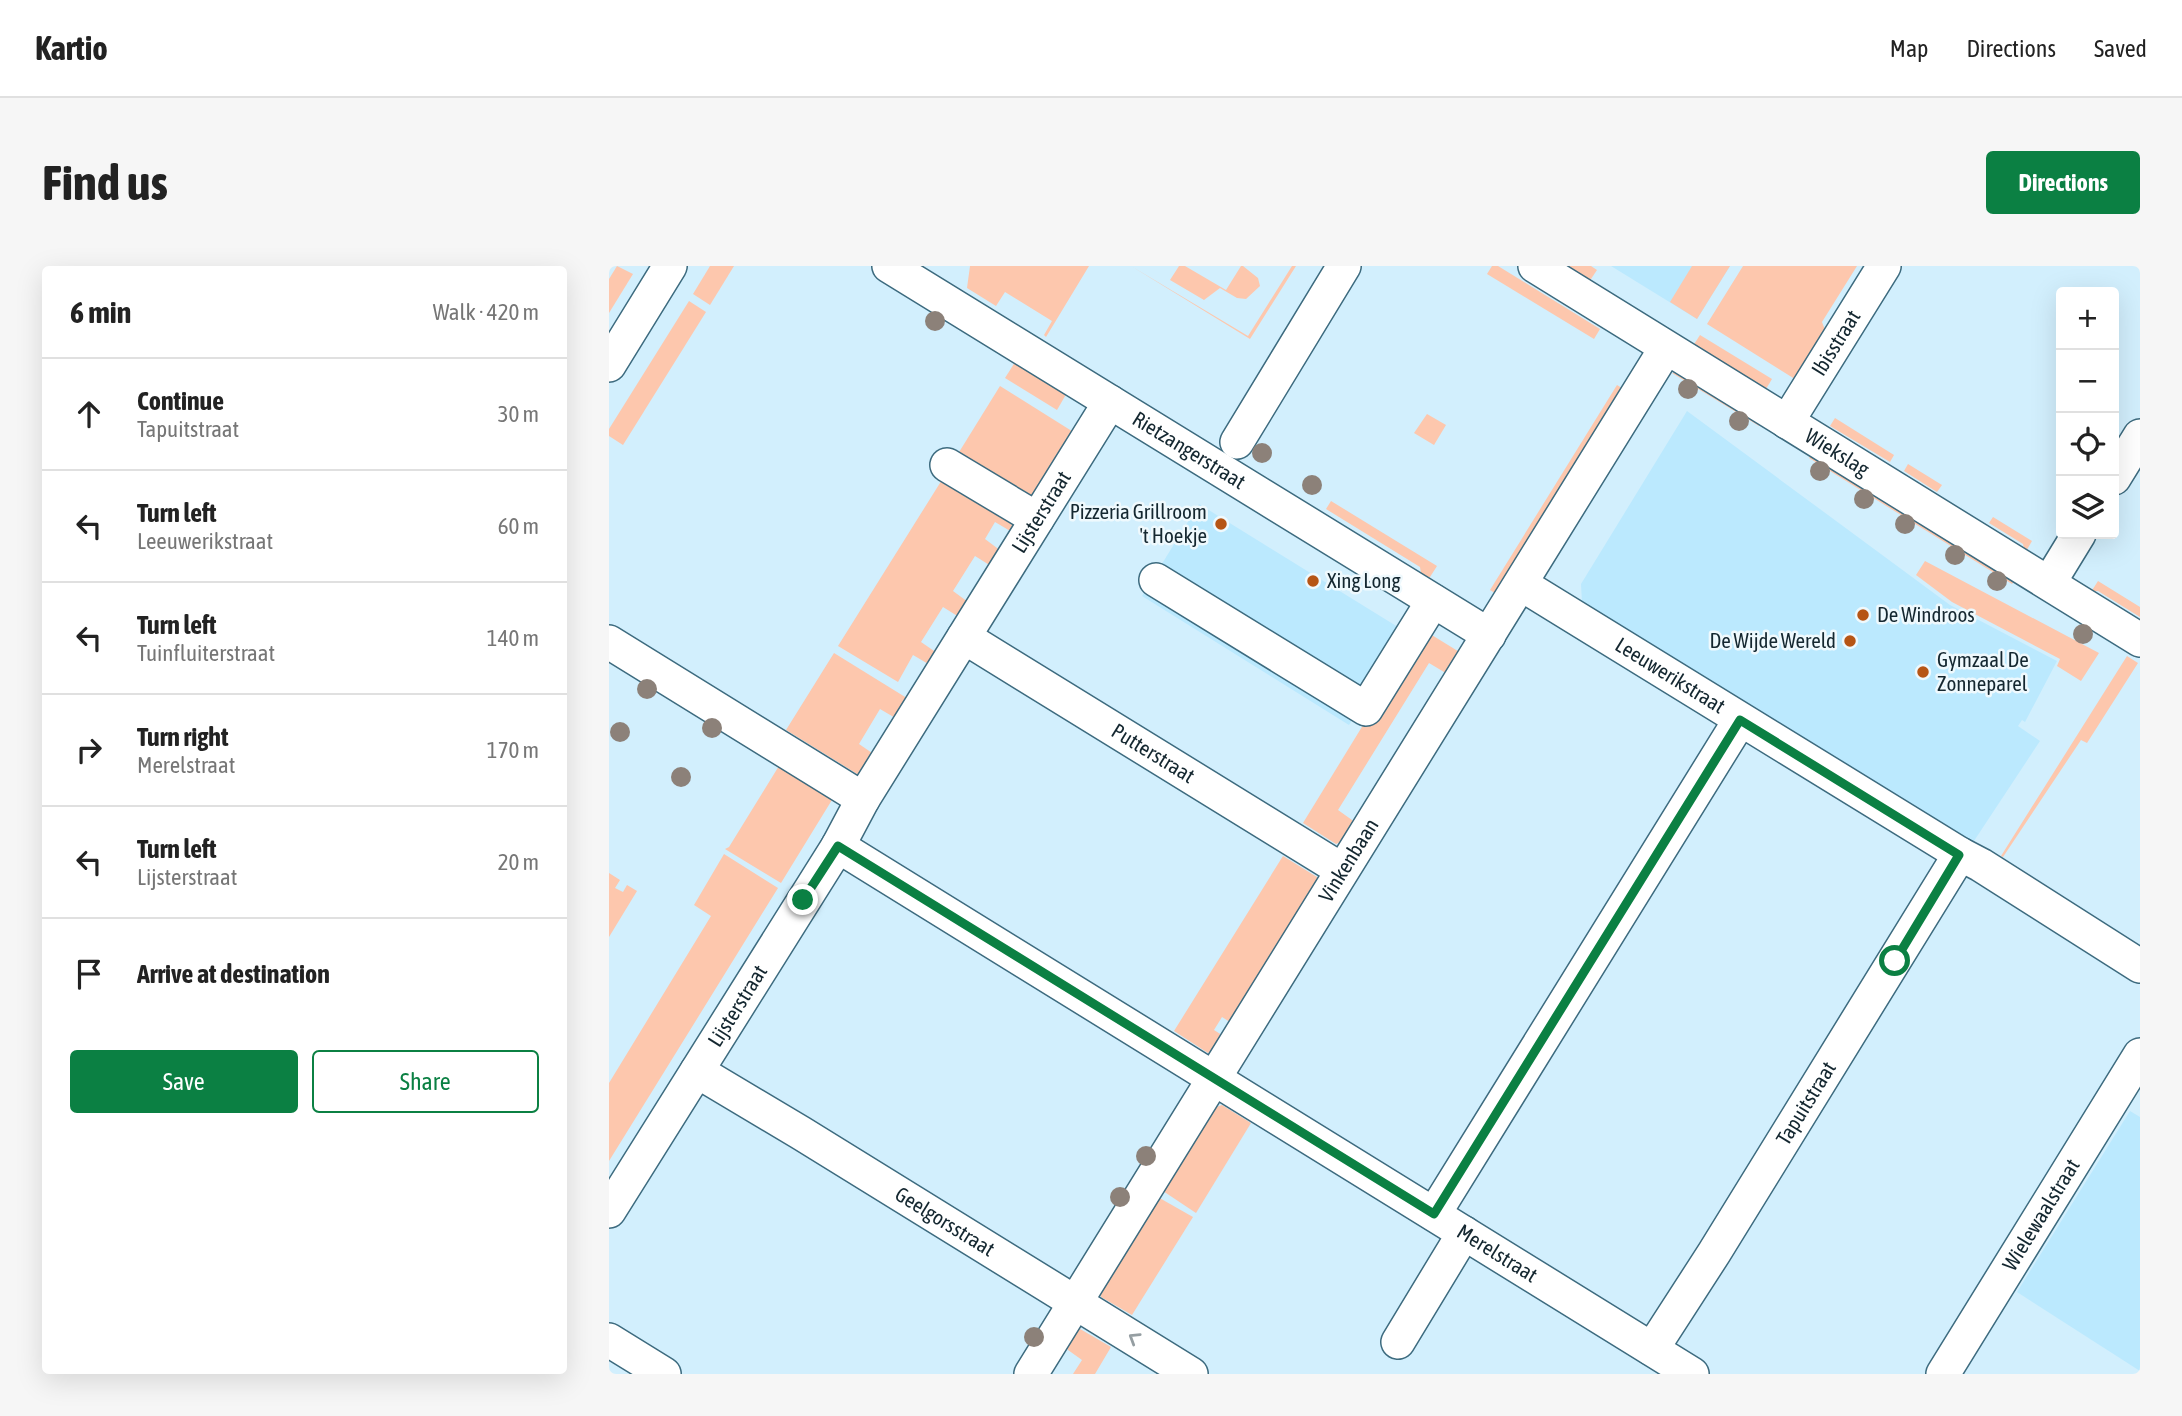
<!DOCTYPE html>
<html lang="en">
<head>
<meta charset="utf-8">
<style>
  body { margin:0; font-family:"Asap Condensed",sans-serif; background:#f6f6f6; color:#222 }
  .controls { position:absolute; right:21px; top:21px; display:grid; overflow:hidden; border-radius:7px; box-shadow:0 7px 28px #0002 }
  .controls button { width:63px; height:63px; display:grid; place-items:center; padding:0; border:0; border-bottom:2px solid #e0e0e0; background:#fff; color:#222; font:35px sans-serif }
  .stop { position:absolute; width:21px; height:21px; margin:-16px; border:5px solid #0b8043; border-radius:50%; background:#fff }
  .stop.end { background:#0b8043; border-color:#fff; box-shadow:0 2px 7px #0008 }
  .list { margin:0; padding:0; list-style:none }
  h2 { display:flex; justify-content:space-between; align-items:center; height:91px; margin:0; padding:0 28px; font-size:30px }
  h2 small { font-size:23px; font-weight:400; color:#767676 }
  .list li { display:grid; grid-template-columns:46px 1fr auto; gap:21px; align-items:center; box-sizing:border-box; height:112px; padding:0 28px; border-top:2px solid #e0e0e0 }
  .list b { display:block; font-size:26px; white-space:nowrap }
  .list p { margin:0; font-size:23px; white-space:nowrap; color:#767676 }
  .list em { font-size:23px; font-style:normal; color:#767676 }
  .actions { display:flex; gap:14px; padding:21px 28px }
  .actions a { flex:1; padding:16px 0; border:2px solid #0b8043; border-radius:7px; text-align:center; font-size:24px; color:#0b8043 }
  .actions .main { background:#0b8043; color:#fff }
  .icon { flex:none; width:38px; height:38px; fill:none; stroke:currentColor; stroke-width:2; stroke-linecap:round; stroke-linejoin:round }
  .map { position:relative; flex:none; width:1531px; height:1108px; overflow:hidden; border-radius:7px }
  header { display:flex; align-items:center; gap:42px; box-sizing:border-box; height:98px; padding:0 35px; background:#fff; border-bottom:2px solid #e0e0e0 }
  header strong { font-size:33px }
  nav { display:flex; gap:38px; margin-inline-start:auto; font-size:24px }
  .intro { display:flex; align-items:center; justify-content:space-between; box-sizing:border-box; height:168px; padding:0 42px }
  h1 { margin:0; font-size:49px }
  .button { padding:18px 32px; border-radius:7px; background:#0b8043; color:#fff; font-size:24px; font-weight:700 }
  main { display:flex; gap:42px; padding:0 42px }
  aside { flex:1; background:#fff; border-radius:7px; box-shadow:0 7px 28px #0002 }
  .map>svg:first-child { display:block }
  .built { fill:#bbe9fe }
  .green { fill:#fdc7ad }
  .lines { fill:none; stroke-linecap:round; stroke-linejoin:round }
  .minor-casing { stroke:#3d6b7f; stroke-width:36 }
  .minor { stroke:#fff; stroke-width:33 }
  .tree { fill:#8c8179 }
  .oneway { stroke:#959ea2 }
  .route { stroke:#0b8043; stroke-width:9 }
  .poi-dot { fill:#b65515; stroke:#eff9fd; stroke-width:2.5 }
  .labels { text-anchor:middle; stroke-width:5; stroke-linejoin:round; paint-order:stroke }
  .street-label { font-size:21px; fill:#142730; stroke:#eff9fd }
  .poi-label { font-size:21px; fill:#142730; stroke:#eff9fd; text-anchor:start }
</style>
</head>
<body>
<header>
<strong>Kartio</strong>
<nav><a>Map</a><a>Directions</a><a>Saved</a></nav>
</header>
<div class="intro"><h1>Find us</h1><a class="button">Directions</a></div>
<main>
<aside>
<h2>6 min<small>Walk · 420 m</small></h2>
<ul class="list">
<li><svg class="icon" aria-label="ahead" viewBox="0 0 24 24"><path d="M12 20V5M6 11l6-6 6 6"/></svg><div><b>Continue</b><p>Tapuitstraat</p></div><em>30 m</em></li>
<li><svg class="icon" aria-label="left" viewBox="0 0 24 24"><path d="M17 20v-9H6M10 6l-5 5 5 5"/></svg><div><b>Turn left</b><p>Leeuwerikstraat</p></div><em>60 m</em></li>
<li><svg class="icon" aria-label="left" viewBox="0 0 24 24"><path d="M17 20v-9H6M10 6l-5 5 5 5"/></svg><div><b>Turn left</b><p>Tuinfluiterstraat</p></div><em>140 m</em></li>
<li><svg class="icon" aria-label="right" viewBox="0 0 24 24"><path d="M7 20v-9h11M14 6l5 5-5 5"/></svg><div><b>Turn right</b><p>Merelstraat</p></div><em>170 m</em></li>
<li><svg class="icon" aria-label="left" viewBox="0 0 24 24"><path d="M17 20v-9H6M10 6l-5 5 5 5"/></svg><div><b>Turn left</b><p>Lijsterstraat</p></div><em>20 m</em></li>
<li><svg class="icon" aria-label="arrive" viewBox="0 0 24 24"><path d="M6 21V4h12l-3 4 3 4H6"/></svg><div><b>Arrive at destination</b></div></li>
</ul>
<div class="actions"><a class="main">Save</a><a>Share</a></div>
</aside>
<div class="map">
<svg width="1531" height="1108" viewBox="0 0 1531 1108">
  <rect width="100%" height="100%" fill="#d2effd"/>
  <!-- built -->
  <g class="built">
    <polygon points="1002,0 1121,0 1088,53"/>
    <polygon points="1078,145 1341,339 1448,395 1416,456 1413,454 1409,460 1431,475 1363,578 973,337 972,318"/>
    <polygon points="590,238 797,366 740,459 533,330"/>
    <polygon points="1521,845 1531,851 1531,1105 1408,1026"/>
  </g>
  <!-- green -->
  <g class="green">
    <polygon points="8,0 24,8 0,47 0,13"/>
    <polygon points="101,0 125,0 101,39 84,28"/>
    <polygon points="361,0 480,0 437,71 435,69 443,55 396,26 387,40 358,22"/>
    <polygon points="522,0 639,70 683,0 687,0 641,73"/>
    <polygon points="570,0 576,0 617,24 632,0 634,0 649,12 651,20 637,33 628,32 611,22 595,34 561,14"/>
    <polygon points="883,0 889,0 991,63 985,73 878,8"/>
    <polygon points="947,0 982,0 988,4 978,19"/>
    <polygon points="1083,0 1121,0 1088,53 1061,36"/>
    <polygon points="1134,0 1248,0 1213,56 1218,69 1189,115 1098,58"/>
    <polygon points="80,35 97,46 14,179 0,170 0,163"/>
    <polygon points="1091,69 1163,113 1154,128 1082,83"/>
    <polygon points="408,93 459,125 448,144 396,112"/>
    <polygon points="1072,106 1153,155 1150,160 1063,107"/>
    <polygon points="1008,119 1016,124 889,329 881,324"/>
    <polygon points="391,120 466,167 426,232 408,230 347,191"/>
    <polygon points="818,148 837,159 825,179 805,167"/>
    <polygon points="1226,152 1285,189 1281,196 1221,160"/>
    <polygon points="1204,186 1407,312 1403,318 1200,192"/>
    <polygon points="1299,198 1333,219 1328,226 1295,205"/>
    <polygon points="336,209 397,247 404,261 403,266 386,256 376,273 392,285 382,300 366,290 344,325 359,336 350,351 334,341 312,376 328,387 321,399 304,389 289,416 229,380"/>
    <polygon points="722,235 828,300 821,311 813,313 811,301 717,243"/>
    <polygon points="1384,251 1423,275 1416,287 1414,278 1380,257"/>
    <polygon points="1316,295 1490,387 1472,415 1448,400 1451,393 1343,336 1307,309"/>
    <polygon points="1489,315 1531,341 1531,351 1489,325 1482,326"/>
    <polygon points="813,363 852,387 841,406 835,406 820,397 729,544 743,554 745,558 734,575 727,578 694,557"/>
    <polygon points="225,387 301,434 288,453 271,443 250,478 266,489 253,511 177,464"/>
    <polygon points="1518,390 1529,397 1478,477 1472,474 1394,591 1392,590"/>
    <polygon points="173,495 226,529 172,617 116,583 120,581"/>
    <polygon points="115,588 169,622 0,895 0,817 102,650 85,639"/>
    <polygon points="674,590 708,611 708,618 667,680 624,758 613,751 605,764 616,771 606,783 599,787 565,765"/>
    <polygon points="0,607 11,614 6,622 14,626 18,619 28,625 0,671"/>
    <polygon points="613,839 642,857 587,947 551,923 607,841"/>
    <polygon points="547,930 584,951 523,1049 492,1031 492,1022"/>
    <polygon points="466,1060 502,1081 486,1108 464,1108 473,1094 459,1084 457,1079"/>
  </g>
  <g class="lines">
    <!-- minor casing -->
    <g class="minor-casing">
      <g id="minor">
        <path id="s1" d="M280 0 880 369"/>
        <path id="s2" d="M926 0 1531 374"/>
        <polyline points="0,99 61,0"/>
        <path id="s3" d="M1178 156 1275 0"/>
        <polyline points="628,176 735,0"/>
        <polyline points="338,199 428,253"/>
        <polyline points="1505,212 1531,170"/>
        <polyline points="547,314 757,443 824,335"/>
        <polyline points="1440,317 1470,268"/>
        <path id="s4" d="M912 318 1351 588 1372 599 1531 700"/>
        <path id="s5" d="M355 371 733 604"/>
        <polyline points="0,376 254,533"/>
        <path id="s6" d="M229 580 1083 1108"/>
        <path id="s7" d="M88 805 192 867 582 1108"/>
        <path id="s8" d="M0 945 229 580 254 533 501 136"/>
        <polyline points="825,948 1131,454"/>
        <polyline points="0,1074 55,1108"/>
        <polyline points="789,1076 855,967"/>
        <path id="s9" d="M1043 1083 1105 987 1351 588"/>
        <path id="s10" d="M422 1108 1057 82"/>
        <path id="s11" d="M1334 1108 1531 789"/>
      </g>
    </g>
    <!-- minor -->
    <use href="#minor" class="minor"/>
  </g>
  <!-- trees -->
  <g class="tree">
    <circle cx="326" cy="55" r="10"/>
    <circle cx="1079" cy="123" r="10"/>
    <circle cx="1130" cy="155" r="10"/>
    <circle cx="653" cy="187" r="10"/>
    <circle cx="1211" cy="205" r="10"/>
    <circle cx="703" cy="219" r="10"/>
    <circle cx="1255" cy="233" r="10"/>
    <circle cx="1296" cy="258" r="10"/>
    <circle cx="1346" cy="289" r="10"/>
    <circle cx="1388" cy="315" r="10"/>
    <circle cx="1474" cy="368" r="10"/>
    <circle cx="38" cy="423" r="10"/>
    <circle cx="103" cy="462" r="10"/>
    <circle cx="11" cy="466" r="10"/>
    <circle cx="72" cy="511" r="10"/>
    <circle cx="537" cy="890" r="10"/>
    <circle cx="511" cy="931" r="10"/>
    <circle cx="425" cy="1071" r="10"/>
  </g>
  <!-- one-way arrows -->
  <defs><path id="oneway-chevron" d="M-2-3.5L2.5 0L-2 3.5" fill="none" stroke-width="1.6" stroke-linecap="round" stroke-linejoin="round" transform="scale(1.75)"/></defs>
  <use class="oneway" href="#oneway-chevron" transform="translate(525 1072) rotate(-148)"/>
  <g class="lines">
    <!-- route -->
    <polyline class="route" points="194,634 229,580 825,948 1131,454 1350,589 1286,695"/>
  </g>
  <!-- markers -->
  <g class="poi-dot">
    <circle cx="612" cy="258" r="7"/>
    <circle cx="704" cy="315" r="7"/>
    <circle cx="1254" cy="349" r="7"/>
    <circle cx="1241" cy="375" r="7"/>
    <circle cx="1314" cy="406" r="7"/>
  </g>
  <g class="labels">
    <!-- street labels -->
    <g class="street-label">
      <text dy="7" stroke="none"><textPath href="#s3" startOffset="93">Ibisstraat</textPath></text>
      <text dy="7" stroke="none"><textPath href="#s1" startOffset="352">Rietzangerstraat</textPath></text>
      <text dy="7" stroke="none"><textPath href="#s2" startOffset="355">Wiekslag</textPath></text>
      <text dy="7" stroke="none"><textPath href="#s8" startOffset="822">Lijsterstraat</textPath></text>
      <text dy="7" stroke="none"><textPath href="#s4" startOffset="175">Leeuwerikstraat</textPath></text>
      <text dy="7" stroke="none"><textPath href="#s5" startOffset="222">Putterstraat</textPath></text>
      <text dy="7" stroke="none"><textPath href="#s10" startOffset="604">Vinkenbaan</textPath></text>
      <text dy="7" stroke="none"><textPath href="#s8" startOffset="242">Lijsterstraat</textPath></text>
      <text dy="7" stroke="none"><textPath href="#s9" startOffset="290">Tapuitstraat</textPath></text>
      <text dy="7" stroke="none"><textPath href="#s11" startOffset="187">Wielewaalstraat</textPath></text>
      <text dy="7" stroke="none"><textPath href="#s7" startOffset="290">Geelgorsstraat</textPath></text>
      <text dy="7" stroke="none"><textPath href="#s6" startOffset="775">Merelstraat</textPath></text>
    </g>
    <!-- poi labels -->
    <g class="poi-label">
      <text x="598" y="253" text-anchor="end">Pizzeria Grillroom<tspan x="598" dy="24">'t Hoekje</tspan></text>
      <text x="718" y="322">Xing Long</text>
      <text x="1268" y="356">De Windroos</text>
      <text x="1227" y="382" text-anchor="end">De Wijde Wereld</text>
      <text x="1328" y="401">Gymzaal De<tspan x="1328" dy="24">Zonneparel</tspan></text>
    </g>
  </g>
</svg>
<div class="controls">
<button>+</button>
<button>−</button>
<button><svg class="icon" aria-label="locate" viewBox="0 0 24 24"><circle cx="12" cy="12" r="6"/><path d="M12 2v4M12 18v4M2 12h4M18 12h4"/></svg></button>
<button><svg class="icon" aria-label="layers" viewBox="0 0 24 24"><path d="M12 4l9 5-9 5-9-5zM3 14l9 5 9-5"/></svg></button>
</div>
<div class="stop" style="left:1286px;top:695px"></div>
<div class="stop end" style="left:194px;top:634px"></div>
</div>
</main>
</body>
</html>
